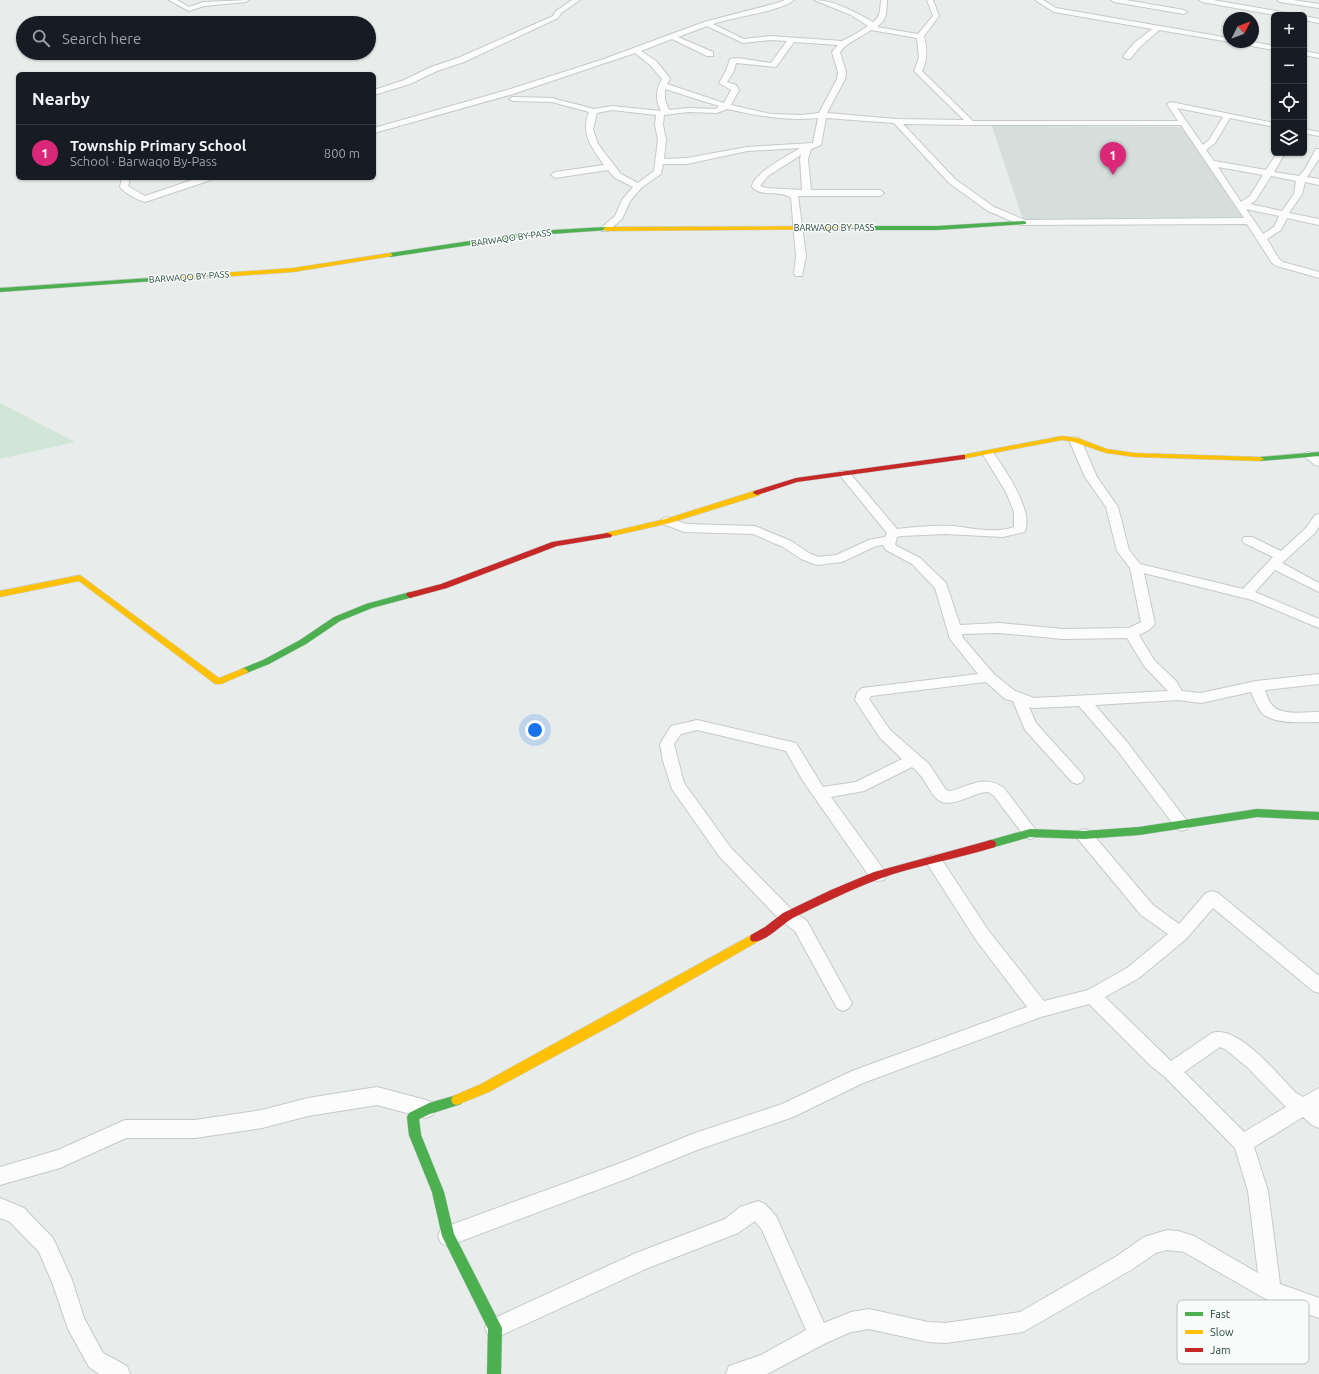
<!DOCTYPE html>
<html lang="en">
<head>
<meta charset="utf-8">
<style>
  body { margin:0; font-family:Ubuntu,sans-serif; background:#20242c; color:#f1f3f6 }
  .controls { position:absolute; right:12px; top:12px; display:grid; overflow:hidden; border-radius:6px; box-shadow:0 1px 3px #0004 }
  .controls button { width:36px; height:36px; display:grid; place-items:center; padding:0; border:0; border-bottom:1px solid #363941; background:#171b24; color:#f1f3f6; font:20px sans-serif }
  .compass { position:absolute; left:1223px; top:12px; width:36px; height:36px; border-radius:50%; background:#171b24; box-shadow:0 1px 3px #0004; rotate:48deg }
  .you { position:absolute; left:535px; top:730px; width:14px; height:14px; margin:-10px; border:3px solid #fff; border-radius:50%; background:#1a73e8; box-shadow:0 0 0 6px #1a73e833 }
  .badge { display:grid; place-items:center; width:26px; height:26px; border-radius:50%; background:#db2777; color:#fff; font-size:13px; font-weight:700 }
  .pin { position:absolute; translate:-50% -33px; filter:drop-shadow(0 1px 2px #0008) }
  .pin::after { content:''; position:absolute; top:21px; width:14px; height:12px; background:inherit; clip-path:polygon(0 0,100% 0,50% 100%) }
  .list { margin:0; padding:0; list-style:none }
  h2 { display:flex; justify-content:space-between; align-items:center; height:52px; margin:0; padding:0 16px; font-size:17px }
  h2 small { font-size:13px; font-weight:400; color:#9ea1a6 }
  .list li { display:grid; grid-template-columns:26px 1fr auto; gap:12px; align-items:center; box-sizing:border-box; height:56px; padding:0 16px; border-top:1px solid #363941 }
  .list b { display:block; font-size:15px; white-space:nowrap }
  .list p { margin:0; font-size:13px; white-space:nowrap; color:#9ea1a6 }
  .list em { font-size:13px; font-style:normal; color:#9ea1a6 }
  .icon { flex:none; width:22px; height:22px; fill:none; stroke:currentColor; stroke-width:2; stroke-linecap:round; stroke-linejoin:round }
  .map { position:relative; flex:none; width:1319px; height:1374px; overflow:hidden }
  .search { position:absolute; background:#171b24; box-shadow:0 1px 3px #0004; left:16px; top:16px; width:360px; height:44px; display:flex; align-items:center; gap:10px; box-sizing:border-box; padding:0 14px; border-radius:22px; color:#9ea1a6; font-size:15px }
  .panel { position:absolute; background:#171b24; box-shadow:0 1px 3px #0004; left:16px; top:72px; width:360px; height:108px; border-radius:6px }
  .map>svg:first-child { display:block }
  .built { fill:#d6dedb }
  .green { fill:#d1e6d8 }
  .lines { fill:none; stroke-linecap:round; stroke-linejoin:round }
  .street-casing { stroke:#c5cac8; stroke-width:2 }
  .fast-casing { stroke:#c3cbc8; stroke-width:1 }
  .slow-casing { stroke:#c3cbc8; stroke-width:1 }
  .jam-casing { stroke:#c3cbc8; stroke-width:1 }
  .street { fill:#fcfcfc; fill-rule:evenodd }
  .fast { fill:#4caf50; fill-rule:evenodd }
  .slow { fill:#ffc107; fill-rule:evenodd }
  .jam { fill:#c62828; fill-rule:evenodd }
  .labels { text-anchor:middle; stroke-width:3; stroke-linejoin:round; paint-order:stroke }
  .far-street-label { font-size:9px; fill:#24423a; stroke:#f7fbf9 }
  .key { fill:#f7fbf9; stroke:#b8c4c0; stroke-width:1 }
  .key-label { font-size:11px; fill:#24423a }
</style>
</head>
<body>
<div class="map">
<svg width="1319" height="1374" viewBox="0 0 1319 1374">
  <rect width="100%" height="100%" fill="#e8edeb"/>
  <!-- built -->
  <polygon class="built" points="992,126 1185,127 1250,223 1024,223"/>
  <!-- green -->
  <polygon class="green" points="0,403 75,442 0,459"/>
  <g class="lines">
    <!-- street casing -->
    <g class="street-casing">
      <g id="street">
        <polygon points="169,0 177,0 189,7 203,2 249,0 246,2 204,6 189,11"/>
        <polygon points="572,0 580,0 561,13 558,18 464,62 437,71 410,84 374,95 374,90 404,80 431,67 458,58 553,16 556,11"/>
        <path d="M785 0H794C782 11 733 17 713 24L744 39 770 36 842 41 852 36 868 26 851 15 814 0C834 0 855 12 873 22 881 17 880 9 881 0H887L886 15 883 21 877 27 918 34 933 16 927 0H933L939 16 924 36C927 48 928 60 922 71L973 121H1178L1167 104 1171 102 1274 123V127L1230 118 1215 143 1206 150 1214 161 1266 170 1277 153H1285L1274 172 1299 176 1305 169 1316 149H1319V159L1307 177 1319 179V185L1305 182 1302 194 1289 213 1319 219V225L1287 218 1281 230 1267 239 1279 259 1283 262 1319 272V278L1277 266 1272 263 1247 224 1021 225 988 211 949 183 894 123 826 118 821 145 811 149 808 159 811 190H880L884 193 880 196H798L806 256 802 276H796L794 274 796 256 791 198C779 189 762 198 752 187 752 174 789 155 800 148L747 151 687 164H663L661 174 641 188 630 201 622 219 608 231H602L600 229 602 227 615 216 622 200 633 187 615 178 608 170 555 178 551 175 555 172 604 165C592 148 580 133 589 112L552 102 513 101 509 99 513 97 552 98 594 109 612 106 661 111C655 99 656 89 662 79L650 65 635 53 513 94 374 133V128L507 90 601 60 704 22 777 3ZM707 26 743 43 770 40 787 41 771 63 738 58 730 59 726 71 719 83 731 90 724 103 667 84 670 79 669 77 656 61 641 51 672 39 707 56H713V52L678 37ZM871 30 917 38 919 58 914 71 964 120 896 119 827 113 845 79 846 72 840 52C847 42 860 38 871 30ZM794 42 838 45 832 52 838 72 837 79 819 113 802 115 771 114 731 105 739 90 736 85 727 82 734 71 736 63 776 67ZM665 89 719 106 716 109 688 108 669 110 665 100ZM1177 108 1223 117 1209 140 1203 145ZM727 109C760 116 783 121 818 118L813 143 747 147 687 158 664 159 666 140 663 125 664 115 688 112 717 113ZM612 110 656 115 655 125 658 140 654 171 638 183 621 174 598 144 593 129 597 113ZM903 124 971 125H1181L1244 218 1025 220 994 207 955 179ZM801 155 800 159 802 190 766 188 760 186 768 176ZM1218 167 1263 175 1250 196 1241 202ZM1271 176 1296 181 1294 194 1282 211 1250 204 1256 200ZM1246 209 1279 216 1274 227 1263 234Z"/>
        <polygon points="1035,0 1043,0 1056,8 1229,38 1230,42 1159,30 1140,47 1130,59 1127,59 1123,57 1124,55 1134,43 1152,29 1054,12"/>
        <polygon points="1111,0 1126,0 1184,10 1187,12 1184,14 1114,2"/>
        <polygon points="1199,0 1213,0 1287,13 1290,15 1275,15 1202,2"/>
        <polygon points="1277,0 1293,0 1319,4 1319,8 1280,2"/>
        <polygon points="1304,16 1319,19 1319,23 1304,20"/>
        <polygon points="1237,42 1253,42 1274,46 1274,50 1241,44"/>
        <polygon points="1304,51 1319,54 1319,58 1304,55"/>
        <polygon points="1304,129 1319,132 1319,136 1304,133"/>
        <path d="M122 178H130L128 186 145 196 198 178H212L211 180 145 202C136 199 126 194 120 187Z"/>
        <path d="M1075 437 1079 438 1081 440 1097 477 1118 507 1129 550 1140 564 1243 589 1273 557 1244 543 1242 540 1244 537H1252L1281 551 1307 527 1315 515 1319 514V527L1315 533 1282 563 1319 583V592L1275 570 1255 592 1319 619V628L1252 600 1144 573 1155 624 1149 630 1139 635 1154 660 1176 681 1182 691 1201 693 1256 681 1319 674V684L1265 690C1267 695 1268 701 1272 705 1281 716 1306 712 1319 712V722C1304 722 1272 725 1261 712 1257 706 1254 699 1251 692L1201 703 1178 700 1095 705 1127 742 1187 821 1190 825 1187 829 1182 831 1177 829 1117 750 1079 706 1034 708 1029 707 1036 723 1082 774 1084 778 1082 782 1077 784 1072 782 1025 730 1013 701 1005 699 986 682 871 696 869 699 890 730 929 764 946 790 950 791C970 786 985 774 1004 788L1038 833 1035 837 1030 839 1025 837 994 796 988 792C973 791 949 813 935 797 927 787 923 775 912 767L864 791 831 797 884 870 886 875 884 880 878 881 872 880 803 781 786 751 697 730 681 734 674 744 684 783 731 848 793 911 807 921 852 1003 849 1008 843 1011 837 1008 795 931 781 921 719 856 672 789 663 761 660 744 671 726 697 720 796 743 823 787 856 782 902 759 880 738 855 700 857 693 862 688 978 674 950 639 935 588 912 564 886 550 883 545 876 546 842 562 817 565 801 559 783 547 753 534 684 532 663 524 661 521 663 518 667 517 686 524 755 526 791 541 809 553 818 557 836 555 869 540 885 537 887 533 838 473 840 471H848L897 529C915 527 934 525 953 526 972 528 995 534 1014 527V512L1006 492 982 453 984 451H992C1003 466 1036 514 1024 532L1003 537 946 534 901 536 897 537 895 545 920 558 946 583 960 625 999 623 1063 629 1129 628 1141 622 1130 568 1117 551 1106 507 1085 477 1069 440 1071 438ZM999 633 1063 639 1127 638 1144 666 1168 691 1034 698 1015 691 1006 684 994 674 963 638 962 634Z"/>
        <polygon points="1309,452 1319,457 1319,466 1315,465 1303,455 1305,453"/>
        <path d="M1084 829 1090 831 1153 905 1179 924 1206 893 1212 891 1218 893 1319 976V993L1313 991 1213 908 1186 939 1139 978 1105 997 1171 1061 1212 1033C1238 1024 1279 1076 1296 1093L1303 1097 1319 1088V1128L1312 1125 1303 1117 1254 1147 1268 1191 1280 1284 1319 1298V1318L1264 1298 1184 1252 1167 1250 1156 1253 1131 1270 1023 1332 946 1343 928 1342 869 1329 851 1332 826 1343 767 1374H726L729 1366 761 1355 806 1330 762 1230 755 1221 738 1233 648 1268 502 1335 495 1338 488 1335 485 1328 488 1321 636 1253 725 1219 740 1207 758 1201 765 1204 776 1216 824 1323 851 1312 869 1309 928 1322 946 1323 1020 1312 1117 1256 1144 1237 1167 1230 1178 1231 1194 1236 1258 1273 1248 1191 1235 1148 1165 1077 1151 1066 1089 1004 1041 1017 863 1083 793 1117 697 1150 626 1179 448 1246 441 1243 438 1236 441 1229 448 1226 626 1161 695 1133 782 1104 852 1071 1027 1007 976 940 928 865 926 861 928 857 934 855 940 857 988 930 1044 1001 1088 990 1127 968 1168 934 1141 915 1078 839 1076 835 1078 831ZM1220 1047 1225 1049 1247 1067 1286 1107 1244 1132 1184 1072Z"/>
        <polygon points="377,1087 426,1100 433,1103 435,1109 433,1115 426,1118 377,1105 308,1116 262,1128 195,1138 126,1138 60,1168 0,1185 0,1167 58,1150 125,1120 195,1120 262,1110 308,1098"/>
        <polygon points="0,1198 24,1208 53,1238 72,1280 84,1318 103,1353 127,1366 130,1374 99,1374 89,1367 68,1329 52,1282 39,1252 10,1222 0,1218"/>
      </g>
    </g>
    <!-- fast casing -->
    <g class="fast-casing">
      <g id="fast">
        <polygon points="1024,221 1026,222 1026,224 937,230 868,230 865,228 868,226 937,226"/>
        <polygon points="606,227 609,229 608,230 536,235 390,257 387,255 390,253 536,231"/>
        <polygon points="180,276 183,278 182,279 0,292 0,288"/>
        <polygon points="1319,452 1319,456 1260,461 1256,459 1260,457"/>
        <polygon points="410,592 413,593 414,595 413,597 372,608 340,621 306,644 269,664 244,674 240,671 241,669 263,660 300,640 334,617 366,604"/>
        <polygon points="1257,809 1319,812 1319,820 1257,817 1139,835 1084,839 1030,837 991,848 987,847 986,844 987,841 1030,829 1084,831 1139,827"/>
        <polygon points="457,1095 461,1096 463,1100 461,1104 430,1114 419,1119 421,1135 444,1192 454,1234 502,1328 501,1374 487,1374 488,1329 442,1236 432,1192 409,1135 407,1117 409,1113 429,1103"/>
      </g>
    </g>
    <!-- slow casing -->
    <g class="slow-casing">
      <g id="slow">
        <polygon points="868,226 871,228 870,229 606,231 603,229 606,227"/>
        <polygon points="390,253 392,254 392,256 293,272 180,280 177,278 180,276 293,268"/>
        <polygon points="1062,436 1078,438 1107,449 1135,453 1260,457 1264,459 1260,461 1135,457 1106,453 1074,442 1062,440 962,459 958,457 962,455"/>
        <polygon points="754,491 760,491 761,493 760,495 670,523 608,537 604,535 605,533 665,519"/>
        <polygon points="80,575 219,678 244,668 248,671 247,673 221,684 215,684 79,581 0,597 0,591"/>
        <polygon points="755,933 759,935 760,938 759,941 616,1023 489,1092 457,1105 453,1104 451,1100 453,1096 481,1084"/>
      </g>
    </g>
    <!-- jam casing -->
    <g class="jam-casing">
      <g id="jam">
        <polygon points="962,455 965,455 965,459 797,482 757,495 753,493 754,491 796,478"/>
        <polygon points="608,533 612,535 611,537 557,546 447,588 410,598 406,595 407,593 441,584 552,542"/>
        <path d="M991 840 995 841 996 844 995 847C957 859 917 865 879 879 850 890 821 904 793 918 782 924 763 945 751 941L750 938 751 935 765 927 783 913 831 890 874 872Z"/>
      </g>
    </g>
    <!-- street -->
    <use href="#street" class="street"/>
    <!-- fast -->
    <use href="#fast" class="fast"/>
    <!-- slow -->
    <use href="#slow" class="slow"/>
    <!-- jam -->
    <use href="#jam" class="jam"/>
  </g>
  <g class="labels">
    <!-- far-street labels -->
    <g class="far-street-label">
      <text x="834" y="231">BARWAQO BY-PASS</text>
      <text transform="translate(511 238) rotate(-8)" y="3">BARWAQO BY-PASS</text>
      <text transform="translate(189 277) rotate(-4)" y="3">BARWAQO BY-PASS</text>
    </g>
  </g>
  <!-- legend -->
  <rect x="1177" y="1300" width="132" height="64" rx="6" class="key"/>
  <rect x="1185" y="1312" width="18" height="4" fill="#4caf50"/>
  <rect x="1185" y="1330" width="18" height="4" fill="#ffc107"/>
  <rect x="1185" y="1348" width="18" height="4" fill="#c62828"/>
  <g class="key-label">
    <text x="1210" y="1318">Fast</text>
    <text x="1210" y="1336">Slow</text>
    <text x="1210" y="1354">Jam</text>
  </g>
</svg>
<div class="controls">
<button>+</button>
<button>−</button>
<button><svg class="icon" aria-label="locate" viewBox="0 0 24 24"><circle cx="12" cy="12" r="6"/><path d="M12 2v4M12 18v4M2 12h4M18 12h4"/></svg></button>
<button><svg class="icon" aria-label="layers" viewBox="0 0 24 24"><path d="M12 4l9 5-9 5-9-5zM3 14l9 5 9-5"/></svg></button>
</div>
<svg class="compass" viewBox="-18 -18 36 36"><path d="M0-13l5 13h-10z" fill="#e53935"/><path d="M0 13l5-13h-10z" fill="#9ea1a6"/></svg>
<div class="you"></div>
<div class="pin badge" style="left:1113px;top:175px">1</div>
<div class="search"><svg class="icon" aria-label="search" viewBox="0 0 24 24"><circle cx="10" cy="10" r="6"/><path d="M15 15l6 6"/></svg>Search here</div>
<section class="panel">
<h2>Nearby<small></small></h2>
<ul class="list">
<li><span class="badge">1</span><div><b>Township Primary School</b><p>School · Barwaqo By-Pass</p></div><em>800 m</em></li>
</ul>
</section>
</div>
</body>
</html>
